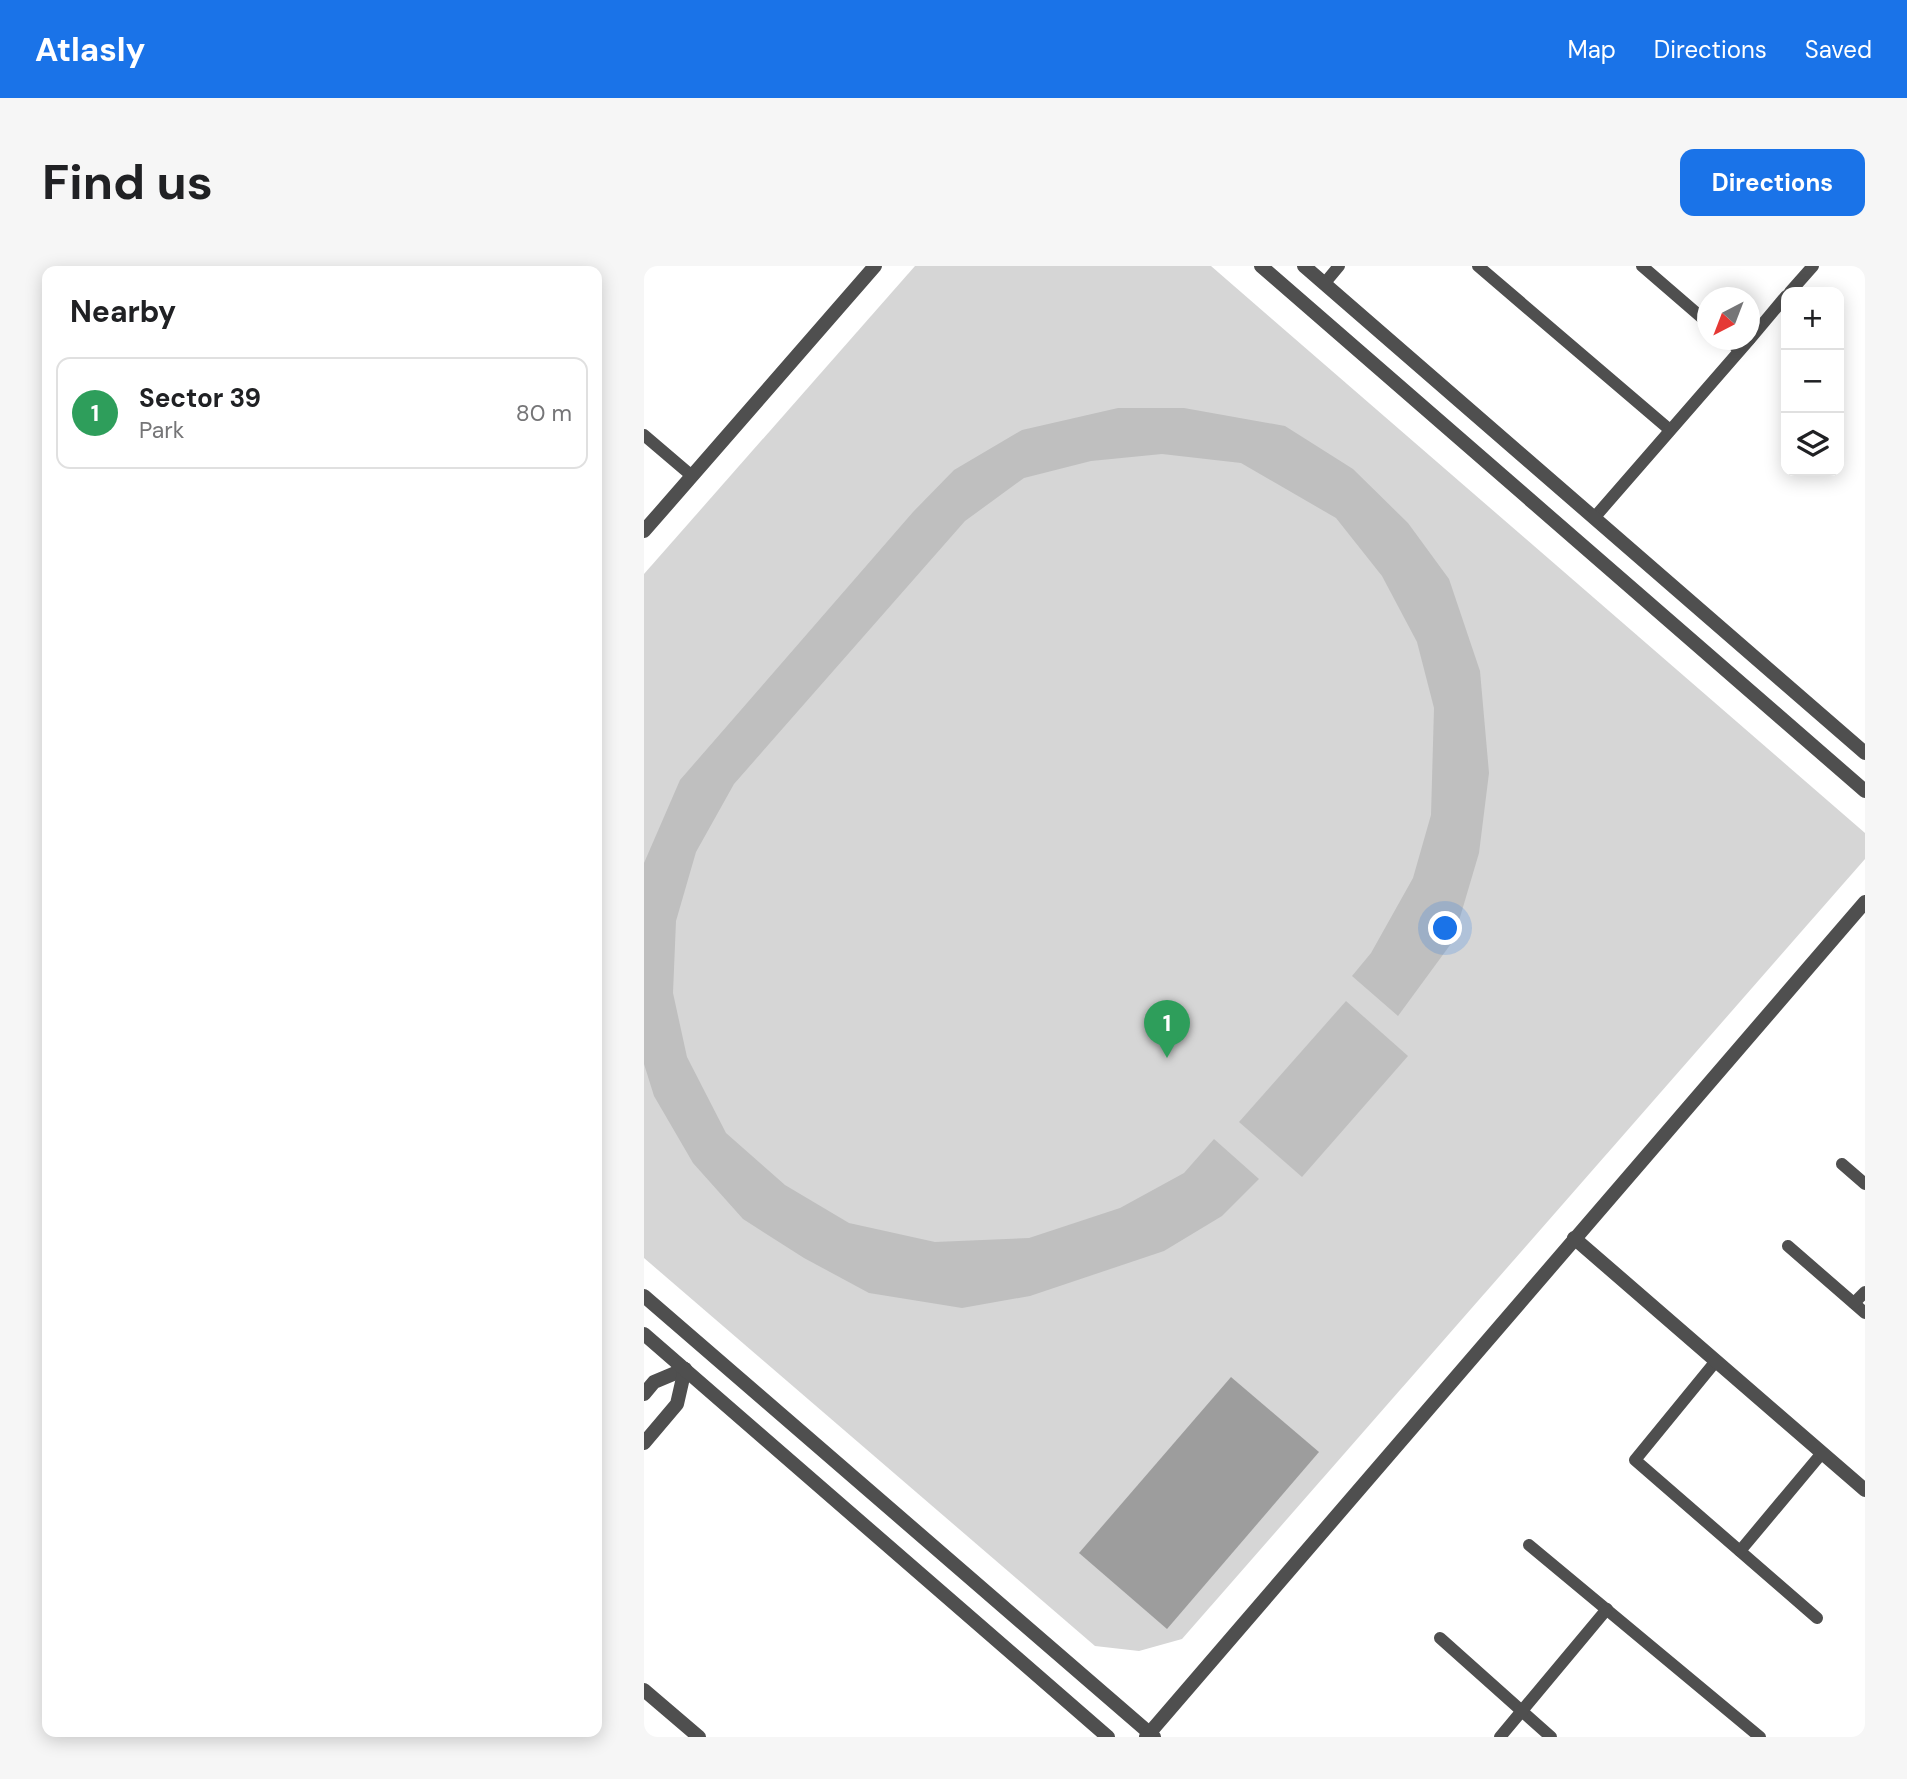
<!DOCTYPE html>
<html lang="en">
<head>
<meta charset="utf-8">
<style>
  body { margin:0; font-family:"DM Sans",sans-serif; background:#f6f6f6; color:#202124 }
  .controls { position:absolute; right:21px; top:21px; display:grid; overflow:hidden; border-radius:14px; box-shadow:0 4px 18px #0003 }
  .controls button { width:63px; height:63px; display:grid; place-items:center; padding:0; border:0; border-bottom:2px solid #e0e0e0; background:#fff; color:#202124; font:35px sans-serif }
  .compass { position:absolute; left:1053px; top:21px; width:63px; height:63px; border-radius:50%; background:#fff; box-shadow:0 4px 18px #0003; rotate:222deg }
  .you { position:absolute; left:802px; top:663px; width:24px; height:24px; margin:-18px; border:5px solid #fff; border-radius:50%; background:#1a73e8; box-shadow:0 0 0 10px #1a73e833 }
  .badge { display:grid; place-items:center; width:46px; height:46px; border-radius:50%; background:#1a73e8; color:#fff; font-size:23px; font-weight:700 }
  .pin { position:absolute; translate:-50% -58px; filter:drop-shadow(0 2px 4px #0008) }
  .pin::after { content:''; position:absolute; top:37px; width:24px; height:21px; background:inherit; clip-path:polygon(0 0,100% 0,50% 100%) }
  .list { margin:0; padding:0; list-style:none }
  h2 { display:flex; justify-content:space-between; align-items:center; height:91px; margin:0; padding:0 28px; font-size:30px }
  h2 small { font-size:23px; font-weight:400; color:#757577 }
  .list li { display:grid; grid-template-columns:46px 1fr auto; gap:21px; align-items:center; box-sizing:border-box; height:112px; margin:0 14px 14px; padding:0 14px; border:2px solid #e0e0e0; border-radius:14px }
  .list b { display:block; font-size:26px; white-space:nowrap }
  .list p { margin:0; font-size:23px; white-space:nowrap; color:#757577 }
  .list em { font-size:23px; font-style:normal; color:#757577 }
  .icon { flex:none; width:38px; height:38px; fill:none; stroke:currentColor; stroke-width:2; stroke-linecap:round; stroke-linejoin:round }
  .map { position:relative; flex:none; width:1221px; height:1471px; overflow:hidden; border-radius:14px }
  header { display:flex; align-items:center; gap:42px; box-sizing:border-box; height:98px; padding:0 35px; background:#1a73e8; color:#fff }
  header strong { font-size:33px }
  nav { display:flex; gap:38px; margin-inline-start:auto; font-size:24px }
  .intro { display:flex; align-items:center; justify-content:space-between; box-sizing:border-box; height:168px; padding:0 42px }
  h1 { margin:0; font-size:49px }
  .button { padding:18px 32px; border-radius:14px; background:#1a73e8; color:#fff; font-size:24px; font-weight:700 }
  main { display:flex; gap:42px; padding:0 42px }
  aside { flex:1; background:#fff; border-radius:14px; box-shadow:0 4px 18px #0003 }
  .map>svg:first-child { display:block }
  .green { fill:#d6d6d6 }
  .water { fill:#9d9d9d }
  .building { fill:#bfbfbf }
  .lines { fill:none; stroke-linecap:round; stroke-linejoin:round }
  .service { stroke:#4f4f4f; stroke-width:12 }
  .minor { stroke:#4f4f4f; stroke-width:14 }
  .tertiary { stroke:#4f4f4f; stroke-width:14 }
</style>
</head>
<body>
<header>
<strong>Atlasly</strong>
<nav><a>Map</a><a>Directions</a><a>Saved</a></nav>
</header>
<div class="intro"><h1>Find us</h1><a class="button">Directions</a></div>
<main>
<aside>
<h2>Nearby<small></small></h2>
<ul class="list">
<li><span class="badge" style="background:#2e9e5b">1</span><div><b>Sector 39</b><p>Park</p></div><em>80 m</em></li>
</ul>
</aside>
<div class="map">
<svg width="1221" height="1471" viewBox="0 0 1221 1471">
  <rect width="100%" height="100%" fill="#fff"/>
  <!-- green -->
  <polygon class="green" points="271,0 567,0 1221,567 1221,593 538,1373 495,1385 451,1380 0,992 0,308"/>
  <!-- water -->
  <polygon class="water" points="587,1111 675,1186 523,1363 435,1287"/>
  <!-- building -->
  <g class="building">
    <polygon points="474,142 540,142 641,160 709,203 764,257 805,313 836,405 845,507 835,587 809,675 754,750 708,710 727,687 769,612 787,549 790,442 773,376 738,310 692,252 597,197 518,188 447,195 380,212 321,255 90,518 52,586 32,655 29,727 43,791 82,867 141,919 205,957 291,976 385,972 476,942 540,907 570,873 615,913 578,950 520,985 386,1030 318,1042 225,1027 160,992 99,953 49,897 10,830 0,798 0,597 36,514 269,246 310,204 378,164"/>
    <polygon points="702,735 764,790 658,911 595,856"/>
  </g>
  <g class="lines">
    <!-- service -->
    <g class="service">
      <polyline points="834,0 1026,164"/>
      <polyline points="998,0 1064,57"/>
      <polyline points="680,18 695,0"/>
      <polyline points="1146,26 1169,0"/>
      <polyline points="1106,73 1142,30"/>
      <polyline points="1083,74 1096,84"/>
      <polyline points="0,169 48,210"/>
      <polyline points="950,252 1105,74"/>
      <polyline points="1198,898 1221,918"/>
      <polyline points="1144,980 1221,1047"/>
      <polyline points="1210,1037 1221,1026"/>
      <polyline points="1072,1095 991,1194 1173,1352"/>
      <polyline points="885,1279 1116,1471"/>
      <polyline points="1096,1285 1178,1187"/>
      <polyline points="796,1372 907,1471"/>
      <polyline points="856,1471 963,1343"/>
    </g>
    <!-- minor -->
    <g class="minor">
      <polyline points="930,972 1221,1224"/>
      <polyline points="0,1128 10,1116 41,1103"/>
      <polyline points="0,1177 33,1138 41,1103"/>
      <polyline points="0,1424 55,1471"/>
    </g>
    <!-- tertiary -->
    <g class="tertiary">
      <polyline points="617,0 1221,525"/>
      <polyline points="660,0 1221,487"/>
      <polyline points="0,265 231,0"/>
      <polyline points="0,1030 510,1471"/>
      <polyline points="0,1068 464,1471"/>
      <polyline points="502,1471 1221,636"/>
    </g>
  </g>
</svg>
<div class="controls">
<button>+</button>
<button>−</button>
<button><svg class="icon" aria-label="layers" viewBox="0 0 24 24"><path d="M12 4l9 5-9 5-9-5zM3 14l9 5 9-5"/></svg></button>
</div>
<svg class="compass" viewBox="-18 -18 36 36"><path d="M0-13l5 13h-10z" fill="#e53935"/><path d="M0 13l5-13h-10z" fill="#757577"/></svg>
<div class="you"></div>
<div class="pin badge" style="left:523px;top:792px;background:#2e9e5b">1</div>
</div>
</main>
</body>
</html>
